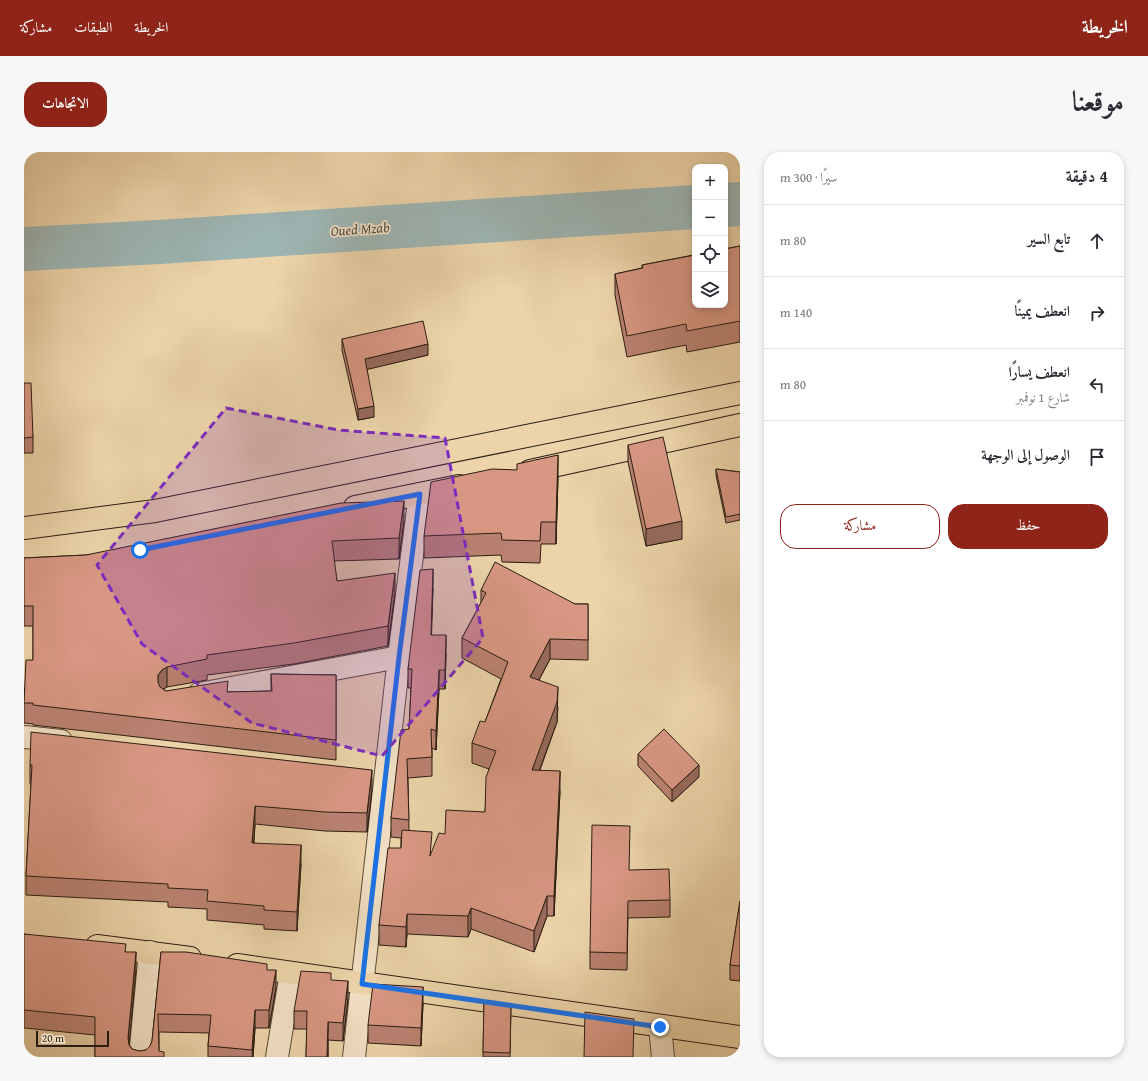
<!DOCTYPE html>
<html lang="ar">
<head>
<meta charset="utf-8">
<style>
  :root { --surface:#fff; --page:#f7f7f7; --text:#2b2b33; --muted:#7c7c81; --line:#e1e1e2; --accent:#8f2418 }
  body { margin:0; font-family:"Gentium Book Plus",Amiri,serif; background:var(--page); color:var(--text); direction:rtl }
  .controls { position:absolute; right:12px; top:12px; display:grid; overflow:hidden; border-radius:8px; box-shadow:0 2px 6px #0003 }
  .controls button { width:36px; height:36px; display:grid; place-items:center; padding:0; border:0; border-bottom:1px solid var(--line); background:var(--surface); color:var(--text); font:20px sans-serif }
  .scale { position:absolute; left:12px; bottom:10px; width:73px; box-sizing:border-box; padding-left:4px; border:2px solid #291d10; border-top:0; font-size:11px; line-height:14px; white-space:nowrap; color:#291d10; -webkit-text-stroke:3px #f3e2c7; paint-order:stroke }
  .stop { position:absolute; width:12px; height:12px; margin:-9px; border:3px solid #1a73e8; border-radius:50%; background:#fff }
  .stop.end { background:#1a73e8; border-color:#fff; box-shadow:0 1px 4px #0008 }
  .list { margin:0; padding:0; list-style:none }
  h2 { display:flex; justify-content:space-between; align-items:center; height:52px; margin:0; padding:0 16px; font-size:17px }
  h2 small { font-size:13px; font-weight:400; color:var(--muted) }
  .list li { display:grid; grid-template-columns:26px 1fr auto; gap:12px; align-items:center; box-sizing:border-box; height:72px; padding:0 16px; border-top:1px solid var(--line) }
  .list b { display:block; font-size:15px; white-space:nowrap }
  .list p { margin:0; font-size:13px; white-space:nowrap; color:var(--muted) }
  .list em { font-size:13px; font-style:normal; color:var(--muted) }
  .actions { display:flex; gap:8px; padding:12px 16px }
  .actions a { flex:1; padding:9px 0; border:1px solid var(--accent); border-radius:16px; text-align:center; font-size:14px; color:var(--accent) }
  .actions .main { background:var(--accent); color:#fff }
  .icon { flex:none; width:22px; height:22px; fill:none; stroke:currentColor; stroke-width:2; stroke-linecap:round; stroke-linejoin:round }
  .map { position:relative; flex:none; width:716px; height:905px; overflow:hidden; direction:ltr; border-radius:16px }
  header { display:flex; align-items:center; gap:24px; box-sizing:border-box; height:56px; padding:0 20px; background:var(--accent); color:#fff }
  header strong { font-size:19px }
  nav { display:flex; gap:22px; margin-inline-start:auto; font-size:14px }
  .intro { display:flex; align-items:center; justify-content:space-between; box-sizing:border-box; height:96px; padding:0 24px }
  h1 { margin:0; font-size:28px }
  .button { padding:10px 18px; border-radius:16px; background:var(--accent); color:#fff; font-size:14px; font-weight:700 }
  main { display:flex; gap:24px; padding:0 24px }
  aside { flex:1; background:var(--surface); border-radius:16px; box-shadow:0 2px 6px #0003 }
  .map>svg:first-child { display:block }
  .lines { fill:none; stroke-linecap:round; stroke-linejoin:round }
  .river { stroke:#9db5b3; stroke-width:44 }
  .minor-casing { stroke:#5a4a36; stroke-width:24 }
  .major-casing { stroke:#291d10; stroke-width:24 }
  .minor { stroke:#f3e2c7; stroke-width:22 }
  .major { stroke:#ecd3a9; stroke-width:22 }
  .wall { fill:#ba8271; stroke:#291d10 }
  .shaded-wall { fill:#976a5c; stroke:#291d10 }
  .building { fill:#d89783; stroke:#291d10 }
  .route { stroke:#1a73e8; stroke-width:5 }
  .marked { fill:#7b2cbf; fill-opacity:0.2; stroke:#7b2cbf; stroke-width:3; stroke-dasharray:8 5; stroke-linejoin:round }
  .labels { text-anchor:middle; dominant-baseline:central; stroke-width:3.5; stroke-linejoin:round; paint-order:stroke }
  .water-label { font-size:14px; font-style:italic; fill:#4c4b41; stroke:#f3e2c7 }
</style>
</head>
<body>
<header>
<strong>الخريطة</strong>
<nav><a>الخريطة</a><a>الطبقات</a><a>مشاركة</a></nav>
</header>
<div class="intro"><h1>موقعنا</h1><a class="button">الاتجاهات</a></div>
<main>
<aside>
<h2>4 دقيقة<small>سيرًا · 300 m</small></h2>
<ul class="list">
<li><svg class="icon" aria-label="ahead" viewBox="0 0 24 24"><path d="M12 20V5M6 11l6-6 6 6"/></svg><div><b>تابع السير</b></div><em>80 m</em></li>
<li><svg class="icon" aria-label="right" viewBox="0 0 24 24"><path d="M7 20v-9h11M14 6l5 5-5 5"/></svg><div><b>انعطف يمينًا</b></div><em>140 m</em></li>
<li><svg class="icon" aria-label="left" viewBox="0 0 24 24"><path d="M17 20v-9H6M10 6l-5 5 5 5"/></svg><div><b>انعطف يسارًا</b><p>شارع 1 نوفمبر</p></div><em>80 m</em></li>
<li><svg class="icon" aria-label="arrive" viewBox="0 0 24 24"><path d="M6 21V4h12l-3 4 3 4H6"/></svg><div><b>الوصول إلى الوجهة</b></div></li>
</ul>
<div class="actions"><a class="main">حفظ</a><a>مشاركة</a></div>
</aside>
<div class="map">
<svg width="716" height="905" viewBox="0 0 716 905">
  <rect width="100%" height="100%" fill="#ecd3a9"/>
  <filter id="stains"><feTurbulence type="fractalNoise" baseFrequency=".005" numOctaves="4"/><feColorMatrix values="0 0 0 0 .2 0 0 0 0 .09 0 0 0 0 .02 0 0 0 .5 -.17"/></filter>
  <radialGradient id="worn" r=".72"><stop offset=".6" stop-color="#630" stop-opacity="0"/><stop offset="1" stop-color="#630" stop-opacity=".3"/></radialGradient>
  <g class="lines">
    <g class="river">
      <path d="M 701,53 L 716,52"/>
      <path d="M 0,97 L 135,90 L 671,55"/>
    </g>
    <g class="minor-casing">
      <g id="minor">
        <path d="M 175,542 L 375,505"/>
        <path d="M 0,585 L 37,589"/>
        <path d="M 636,875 L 639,905"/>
        <path d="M 116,905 L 126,800"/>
        <path d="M 253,905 L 267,821"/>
        <path d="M 330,905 L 375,505 L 396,342"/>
      </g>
    </g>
    <g class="major-casing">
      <g id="major">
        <path d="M 506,319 L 716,273"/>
        <path d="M 331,355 L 435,334"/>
        <path d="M 0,376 L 131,359 L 716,241"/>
        <path d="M 73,794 L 166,806"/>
        <path d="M 213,813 L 716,885"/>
      </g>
    </g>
    <use href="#minor" class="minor"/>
    <use href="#major" class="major"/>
  </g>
  <g class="wall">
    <path d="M 716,94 L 716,190 L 663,200 L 662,193 L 603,205 L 591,143 L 591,122 L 618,116 L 618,113 Z"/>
    <path d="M 318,187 L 404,203 L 343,217 L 350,265 L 334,268 L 318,198 Z"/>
    <path d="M 0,231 L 9,285 L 9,301 L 0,301 Z"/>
    <path d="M 604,293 L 658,387 L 622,394 L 604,310 Z"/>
    <path d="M 692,317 L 716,320 L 716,368 L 702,371 L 692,323 Z"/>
    <path d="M 534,325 L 532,392 L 517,392 L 516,411 L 478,410 L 477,403 L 400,406 L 400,384 Z"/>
    <path d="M 380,369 L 375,407 L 310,409 L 313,429 L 371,441 L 364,494 L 270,512 L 183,523 L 183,528 L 143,535 L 139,537 L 142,539 L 204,540 L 247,539 L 247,522 L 312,523 L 312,608 L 9,573 L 9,572 L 0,571 L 0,539 L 9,508 L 9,474 L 0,474 L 0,406 L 62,403 Z"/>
    <path d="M 409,436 L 407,483 L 422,502 L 421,537 L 415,537 L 412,598 L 408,596 L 408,624 L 384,626 L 385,678 L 407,702 L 421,682 L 461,660 L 465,617 L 448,611 L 448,591 L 461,570 L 477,527 L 438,506 L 438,486 L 457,451 L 457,438 L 551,452 L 564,452 L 564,508 L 526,507 L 515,528 L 534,555 L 533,570 L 516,618 L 536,639 L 530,764 L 523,764 L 510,800 L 447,777 L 444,785 L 383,782 L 382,795 L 355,793 L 355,773 L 377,696 L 377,686 L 367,685 L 367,666 L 385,577 L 387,536 L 384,536 L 384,517 Z"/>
    <path d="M 614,602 L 675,625 L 648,650 L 614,614 Z"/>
    <path d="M 6,613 L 348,637 L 343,680 L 301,679 L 231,672 L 230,691 L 277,712 L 273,779 L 240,777 L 240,773 L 183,768 L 183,757 L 144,755 L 144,750 L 2,743 L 2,724 L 7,632 L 6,632 Z"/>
    <path d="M 605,718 L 646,748 L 646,765 L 604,766 L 603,818 L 566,817 L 566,800 Z"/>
    <path d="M 716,749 L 716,829 L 706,828 L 706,813 Z"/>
    <path d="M 0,782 L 102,800 L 112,818 L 105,892 L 108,897 L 115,899 L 122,898 L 126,894 L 128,889 L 137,800 L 243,818 L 252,836 L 245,876 L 231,876 L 229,905 L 184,905 L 184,894 L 185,881 L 135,880 L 135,899 L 71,905 L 71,883 L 0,876 Z"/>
    <path d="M 307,828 L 324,847 L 319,889 L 304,888 L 304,905 L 282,905 L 283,877 L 270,877 L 270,859 Z"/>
    <path d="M 460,849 L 487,853 L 486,905 L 459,905 Z"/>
    <path d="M 399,852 L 397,894 L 344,891 L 344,873 Z"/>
  </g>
  <g class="shaded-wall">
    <path d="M 404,192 L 404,203 L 341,218 L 341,207 Z"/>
    <path d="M 350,254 L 350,265 L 334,268 L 334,257 Z"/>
    <path d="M 534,303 L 534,325 L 532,392 L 532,370 Z"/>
    <path d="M 380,349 L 380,369 L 375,407 L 375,386 Z"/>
    <path d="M 658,369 L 658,387 L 622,394 L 622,377 Z"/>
    <path d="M 409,417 L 409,436 L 407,502 L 407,483 Z"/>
    <path d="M 371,421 L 371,441 L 364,494 L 364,474 Z"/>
    <path d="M 422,483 L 422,502 L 421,537 L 421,518 Z"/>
    <path d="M 526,487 L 526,507 L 506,545 L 506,525 Z"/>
    <path d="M 143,515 L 143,535 L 138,538 L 134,550 L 134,523 L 138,518 Z"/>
    <path d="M 415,518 L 415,537 L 412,598 L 412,579 Z"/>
    <path d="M 534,535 L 533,570 L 508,638 L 508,618 Z"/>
    <path d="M 675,613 L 675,625 L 648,650 L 648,638 Z"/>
    <path d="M 348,618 L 348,637 L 343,680 L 343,661 Z"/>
    <path d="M 536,619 L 536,639 L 530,764 L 530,744 Z"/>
    <path d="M 231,654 L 231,672 L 228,709 L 228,691 Z"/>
    <path d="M 277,693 L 277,712 L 273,779 L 273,760 Z"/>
    <path d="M 523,744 L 523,764 L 510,800 L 510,779 Z"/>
    <path d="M 447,756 L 447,777 L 444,785 L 444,764 Z"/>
    <path d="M 383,762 L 383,782 L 382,795 L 382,775 Z"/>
    <path d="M 112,800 L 112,818 L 104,904 L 104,886 Z"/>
    <path d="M 252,818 L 252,836 L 245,876 L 245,858 Z"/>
    <path d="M 324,829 L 324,847 L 319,889 L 319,871 Z"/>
    <path d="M 399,835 L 399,852 L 397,894 L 397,876 Z"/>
    <path d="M 231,858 L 231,876 L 229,905 L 228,905 Z"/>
    <path d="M 304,870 L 304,905 L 303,905 Z"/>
  </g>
  <g class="building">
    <path d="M 716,94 L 716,169 L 663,179 L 662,172 L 603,184 L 591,122 L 619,116 L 618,113 L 671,103 L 671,153 L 701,153 L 701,97 Z"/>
    <path d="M 399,169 L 404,192 L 341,207 L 350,254 L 334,257 L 318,187 Z"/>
    <path d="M 0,231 L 7,231 L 9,285 L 0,286 Z"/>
    <path d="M 639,285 L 658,369 L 622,377 L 604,293 Z"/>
    <path d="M 534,303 L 532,370 L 517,370 L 516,389 L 478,388 L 477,381 L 400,384 L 407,330 L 468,317 L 493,318 L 493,312 Z"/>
    <path d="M 692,317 L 716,320 L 716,362 L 702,365 Z"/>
    <path d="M 380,349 L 375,386 L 308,389 L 313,429 L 371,421 L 364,474 L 270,491 L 183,503 L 183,507 L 143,515 L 138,518 L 134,523 L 134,530 L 136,535 L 142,539 L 204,529 L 203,540 L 248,539 L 247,522 L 312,523 L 312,588 L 9,553 L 9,551 L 0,551 L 2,508 L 9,508 L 9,454 L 0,454 L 0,406 L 62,403 L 317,351 Z"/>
    <path d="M 471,410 L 551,452 L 564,452 L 564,488 L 526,487 L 506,525 L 534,535 L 533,550 L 508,618 L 536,619 L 530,744 L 523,744 L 510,779 L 447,756 L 444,764 L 383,762 L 382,775 L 355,773 L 364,696 L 377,696 L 378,678 L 408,680 L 406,704 L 415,681 L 421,682 L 422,658 L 461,660 L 462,625 L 472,599 L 448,591 L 456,569 L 461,570 L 484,510 L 438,486 L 462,441 L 457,438 Z"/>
    <path d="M 409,417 L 407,483 L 422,483 L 421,518 L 415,518 L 412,579 L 407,577 L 408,605 L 383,607 L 385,668 L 367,666 L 377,578 L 385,577 L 388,517 L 384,517 L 396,418 Z"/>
    <path d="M 640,577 L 675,613 L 648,638 L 614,602 Z"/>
    <path d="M 7,580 L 348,618 L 343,661 L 301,660 L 231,654 L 228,691 L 277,693 L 273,760 L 240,758 L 240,754 L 183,749 L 184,738 L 144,736 L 144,732 L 2,724 L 8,613 L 6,613 Z"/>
    <path d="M 568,673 L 606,674 L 605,718 L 645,717 L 646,748 L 604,749 L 603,801 L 566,800 Z"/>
    <path d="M 716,749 L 716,814 L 706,813 Z"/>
    <path d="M 0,782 L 102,792 L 101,800 L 112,800 L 104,886 L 105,893 L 108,897 L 115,899 L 122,898 L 126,894 L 128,889 L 137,800 L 162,800 L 243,812 L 243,818 L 252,818 L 245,858 L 231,858 L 228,898 L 184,894 L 187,863 L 134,862 L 135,899 L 140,900 L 140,905 L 71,905 L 71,865 L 0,858 Z"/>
    <path d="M 277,819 L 307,821 L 307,828 L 324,829 L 319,871 L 304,870 L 303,905 L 282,905 L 283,859 L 270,859 Z"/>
    <path d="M 349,832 L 399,835 L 397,876 L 344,873 Z"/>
    <path d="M 460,849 L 487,853 L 486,901 L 459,900 Z"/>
    <path d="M 561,860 L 610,867 L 609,905 L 560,905 Z"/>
  </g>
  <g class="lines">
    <path class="route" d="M 116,398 L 396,342 L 375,505 L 338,832 L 636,875"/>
  </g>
  <path class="marked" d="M 202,256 L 314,278 L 421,286 L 459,486 L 358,604 L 228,571 L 118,492 L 73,413 Z"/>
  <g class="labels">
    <g class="water-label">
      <text transform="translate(336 77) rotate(-4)">Oued Mzab</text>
    </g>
  </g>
  <rect width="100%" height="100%" filter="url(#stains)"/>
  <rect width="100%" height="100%" fill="url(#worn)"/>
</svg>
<div class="controls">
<button>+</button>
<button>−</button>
<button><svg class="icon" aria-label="locate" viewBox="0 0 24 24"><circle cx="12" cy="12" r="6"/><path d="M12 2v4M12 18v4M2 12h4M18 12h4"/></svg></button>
<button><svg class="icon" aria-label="layers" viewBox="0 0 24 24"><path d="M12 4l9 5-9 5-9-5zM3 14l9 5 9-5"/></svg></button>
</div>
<div class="scale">20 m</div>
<div class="stop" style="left:116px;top:398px"></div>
<div class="stop end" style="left:636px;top:875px"></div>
</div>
</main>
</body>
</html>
